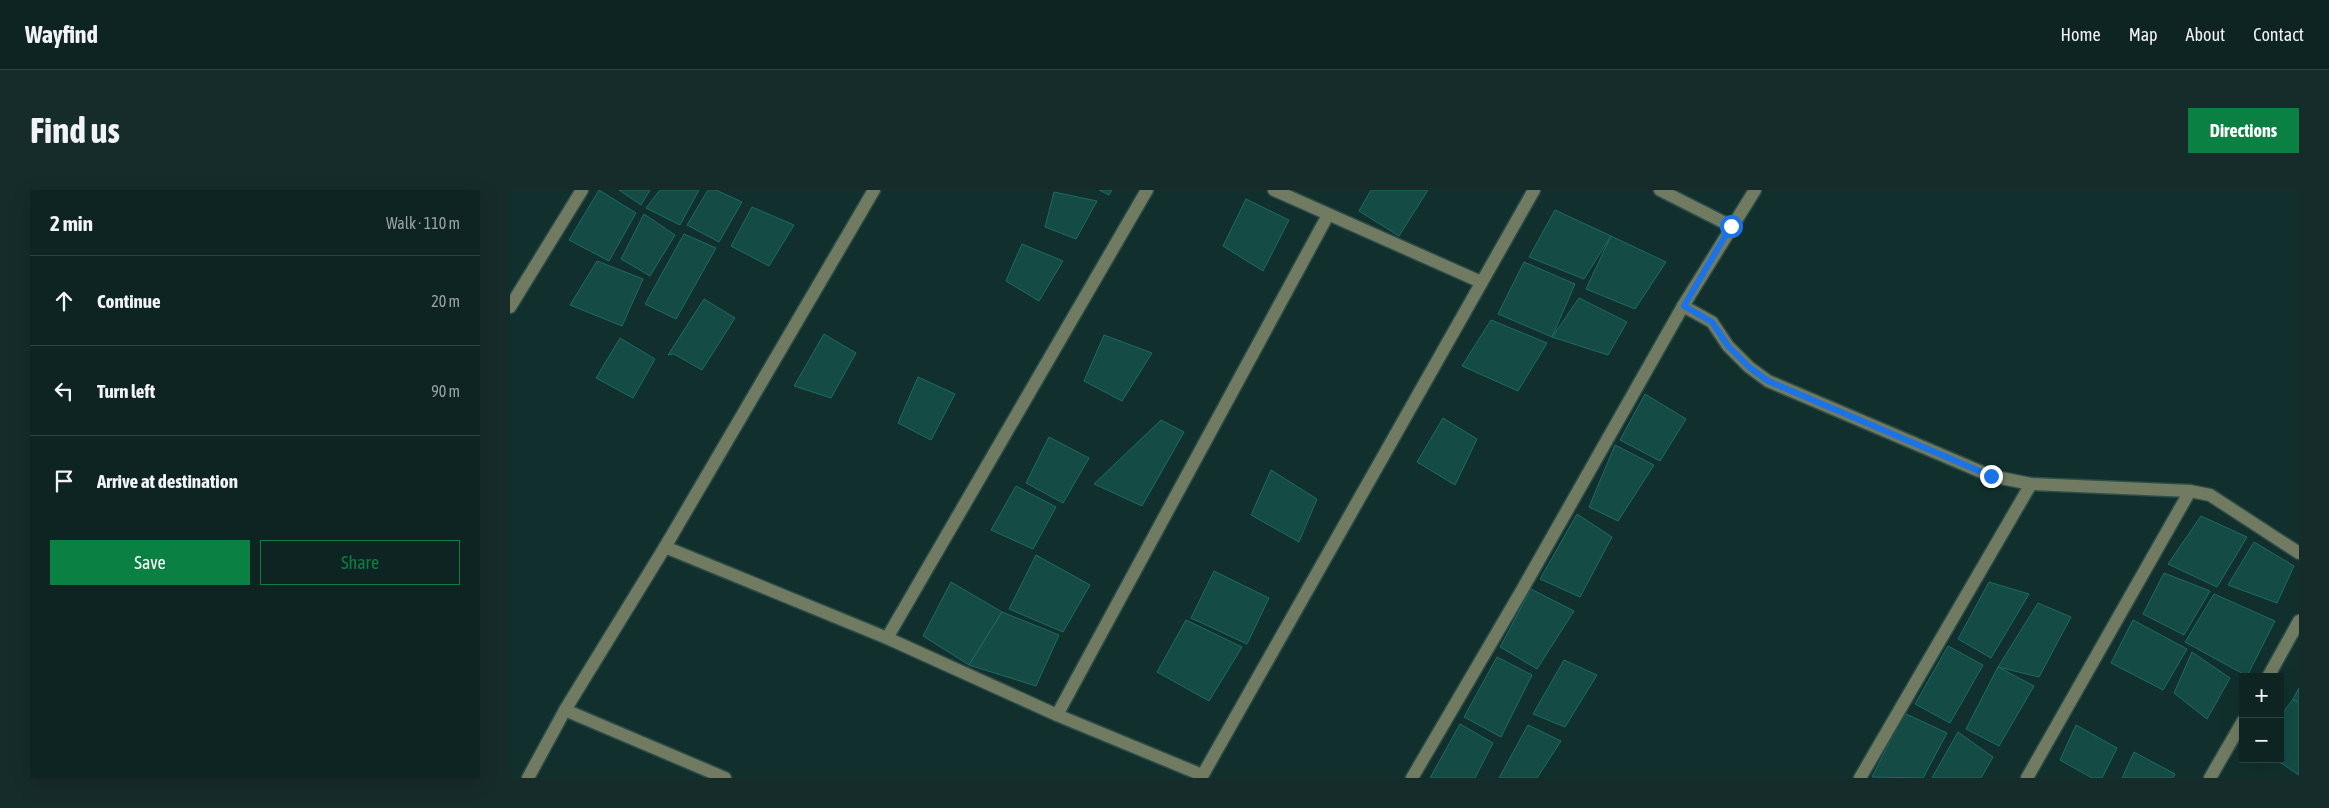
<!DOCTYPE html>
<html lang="en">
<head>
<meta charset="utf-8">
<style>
  :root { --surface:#0d2422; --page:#162c2a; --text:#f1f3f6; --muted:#9aa4a5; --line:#2d4140; --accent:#0b8043 }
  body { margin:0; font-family:"Asap Condensed",sans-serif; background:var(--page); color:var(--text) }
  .controls { position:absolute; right:15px; bottom:15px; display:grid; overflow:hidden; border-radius:0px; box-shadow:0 5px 20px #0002 }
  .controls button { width:45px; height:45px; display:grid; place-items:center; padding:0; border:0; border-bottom:1px solid var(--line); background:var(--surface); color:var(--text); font:25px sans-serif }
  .stop { position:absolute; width:15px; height:15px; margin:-11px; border:4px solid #1a73e8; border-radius:50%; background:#fff }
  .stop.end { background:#1a73e8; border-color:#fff; box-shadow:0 1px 5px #0008 }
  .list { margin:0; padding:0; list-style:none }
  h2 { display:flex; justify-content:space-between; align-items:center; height:65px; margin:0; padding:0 20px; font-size:21px }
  h2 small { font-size:16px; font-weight:400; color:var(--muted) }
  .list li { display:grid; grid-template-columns:32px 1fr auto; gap:15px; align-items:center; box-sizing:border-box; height:90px; padding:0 20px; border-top:1px solid var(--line) }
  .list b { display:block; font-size:19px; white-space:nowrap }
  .list em { font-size:16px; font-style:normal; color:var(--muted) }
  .actions { display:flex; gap:10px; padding:15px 20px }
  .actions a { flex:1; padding:11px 0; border:1px solid var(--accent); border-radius:0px; text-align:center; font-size:18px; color:var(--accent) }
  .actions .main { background:var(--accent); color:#fff }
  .icon { flex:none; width:28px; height:28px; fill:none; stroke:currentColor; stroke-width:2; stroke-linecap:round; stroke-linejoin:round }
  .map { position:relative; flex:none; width:1789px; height:588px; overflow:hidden; border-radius:0px }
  header { display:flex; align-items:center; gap:30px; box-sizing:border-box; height:70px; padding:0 25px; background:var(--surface); border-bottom:1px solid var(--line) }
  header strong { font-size:24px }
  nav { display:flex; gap:28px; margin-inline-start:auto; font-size:18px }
  .intro { display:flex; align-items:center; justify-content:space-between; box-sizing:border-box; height:120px; padding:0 30px }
  h1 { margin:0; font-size:35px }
  .button { padding:12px 22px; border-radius:0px; background:var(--accent); color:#fff; font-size:18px; font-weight:700 }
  main { display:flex; gap:30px; padding:0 30px }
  aside { flex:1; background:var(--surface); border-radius:0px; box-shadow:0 5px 20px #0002 }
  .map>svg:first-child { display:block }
  .building { fill:#144b45; stroke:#1c6c65 }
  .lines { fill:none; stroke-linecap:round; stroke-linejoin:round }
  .minor-casing { stroke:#2d4d49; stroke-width:15 }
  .minor { stroke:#717b61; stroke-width:12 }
  .route { stroke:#1a73e8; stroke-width:6 }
</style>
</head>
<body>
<header>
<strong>Wayfind</strong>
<nav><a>Home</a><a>Map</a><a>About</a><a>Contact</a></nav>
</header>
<div class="intro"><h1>Find us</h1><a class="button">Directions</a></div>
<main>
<aside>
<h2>2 min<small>Walk · 110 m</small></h2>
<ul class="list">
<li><svg class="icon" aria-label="ahead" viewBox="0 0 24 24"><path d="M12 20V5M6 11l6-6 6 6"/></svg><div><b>Continue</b></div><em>20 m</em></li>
<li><svg class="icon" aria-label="left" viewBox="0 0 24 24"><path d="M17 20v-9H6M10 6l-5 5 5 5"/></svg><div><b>Turn left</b></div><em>90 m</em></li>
<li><svg class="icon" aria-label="arrive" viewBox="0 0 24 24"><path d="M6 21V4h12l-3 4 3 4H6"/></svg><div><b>Arrive at destination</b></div></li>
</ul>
<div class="actions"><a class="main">Save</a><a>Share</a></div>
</aside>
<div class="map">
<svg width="1789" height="588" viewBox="0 0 1789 588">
  <rect width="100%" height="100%" fill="#11302d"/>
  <g class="building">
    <path d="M 89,0 L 126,23 L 99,71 L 59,50 Z"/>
    <path d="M 109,0 L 140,0 L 131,15 Z"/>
    <path d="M 150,0 L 189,0 L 170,35 L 136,18 Z"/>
    <path d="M 198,0 L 206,0 L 232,12 L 209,52 L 177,35 Z"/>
    <path d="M 589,0 L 602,0 L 599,5 Z"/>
    <path d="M 861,0 L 918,0 L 889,46 L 849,21 Z"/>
    <path d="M 544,2 L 587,11 L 566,49 L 535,37 Z"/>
    <path d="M 736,9 L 779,30 L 753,81 L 713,56 Z"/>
    <path d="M 242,17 L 284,35 L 259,76 L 221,56 Z"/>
    <path d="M 1045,20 L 1101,46 L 1074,89 L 1019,67 Z"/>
    <path d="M 134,24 L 165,45 L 140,86 L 111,69 Z"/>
    <path d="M 174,44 L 206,58 L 166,129 L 135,114 Z"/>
    <path d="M 1101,46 L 1156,72 L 1125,119 L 1076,99 Z"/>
    <path d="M 512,54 L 553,71 L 529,111 L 496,91 Z"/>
    <path d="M 87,71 L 133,89 L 112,136 L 60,115 Z"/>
    <path d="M 1014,72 L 1065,94 L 1042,147 L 988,124 Z"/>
    <path d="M 1069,108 L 1117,132 L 1098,165 L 1042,147 Z"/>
    <path d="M 194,109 L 225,128 L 192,180 L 164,164 L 158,165 Z"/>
    <path d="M 981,130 L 1037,153 L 1008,201 L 952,176 Z"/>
    <path d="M 314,144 L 346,163 L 321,208 L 284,196 Z"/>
    <path d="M 594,145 L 642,163 L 612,211 L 574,191 Z"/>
    <path d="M 110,148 L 145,169 L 123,208 L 86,188 Z"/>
    <path d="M 408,187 L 445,204 L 421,250 L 388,233 Z"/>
    <path d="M 1135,204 L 1176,229 L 1150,271 L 1110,250 Z"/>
    <path d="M 933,228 L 967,249 L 945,295 L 907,272 Z"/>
    <path d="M 651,230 L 674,242 L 632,316 L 584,294 Z"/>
    <path d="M 539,247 L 579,268 L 553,313 L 516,293 Z"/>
    <path d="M 1105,255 L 1144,275 L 1108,331 L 1079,317 Z"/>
    <path d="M 761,280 L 807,309 L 789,352 L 741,325 Z"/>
    <path d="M 506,296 L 546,317 L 523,359 L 481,340 Z"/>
    <path d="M 1067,324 L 1102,347 L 1070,407 L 1030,389 Z"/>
    <path d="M 1691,326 L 1737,347 L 1707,397 L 1658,374 Z"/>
    <path d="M 1744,352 L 1784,376 L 1767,413 L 1718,395 Z"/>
    <path d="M 526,365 L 580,395 L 553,442 L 499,419 Z"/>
    <path d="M 704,381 L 759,408 L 737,454 L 681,428 Z"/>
    <path d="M 1654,383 L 1700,401 L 1674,445 L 1633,424 Z"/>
    <path d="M 441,392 L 492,422 L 459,475 L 413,446 Z"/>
    <path d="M 1479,392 L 1519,404 L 1481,468 L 1448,449 Z"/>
    <path d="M 1021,399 L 1064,421 L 1027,479 L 990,457 Z"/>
    <path d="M 1704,404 L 1765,431 L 1737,486 L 1675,452 Z"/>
    <path d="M 1528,413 L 1561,427 L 1529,487 L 1488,477 Z"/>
    <path d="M 492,422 L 549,445 L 526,496 L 459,475 Z"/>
    <path d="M 676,430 L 732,457 L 699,511 L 647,482 Z"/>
    <path d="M 1623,430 L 1677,459 L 1653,500 L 1601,473 Z"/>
    <path d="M 1438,456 L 1473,475 L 1440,533 L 1405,514 Z"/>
    <path d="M 1682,462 L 1720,488 L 1697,529 L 1664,503 Z"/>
    <path d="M 987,467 L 1022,485 L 991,547 L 954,527 Z"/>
    <path d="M 1054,470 L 1087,485 L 1055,537 L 1023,524 Z"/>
    <path d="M 1488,477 L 1524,496 L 1489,556 L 1456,539 Z"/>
    <path d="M 1789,498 L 1789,512 L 1783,509 Z"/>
    <path d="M 1783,509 L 1789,514 L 1789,585 L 1765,569 L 1770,569 L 1770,527 Z"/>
    <path d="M 1394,523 L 1437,543 L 1413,588 L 1362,587 Z"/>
    <path d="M 950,534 L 983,553 L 965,588 L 920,588 Z"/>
    <path d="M 1018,535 L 1051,551 L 1027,588 L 989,588 Z"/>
    <path d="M 1566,535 L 1607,558 L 1592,588 L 1582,588 L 1550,570 Z"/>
    <path d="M 1448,542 L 1483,567 L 1471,588 L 1422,588 Z"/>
    <path d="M 1624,562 L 1665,584 L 1663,588 L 1612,588 Z"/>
  </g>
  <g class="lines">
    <g class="minor-casing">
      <g id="minor">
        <path d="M 764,0 L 971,92"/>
        <path d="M 1150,0 L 1221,36"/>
        <path d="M 1173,116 L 1202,132 L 1218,156 L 1239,177 L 1258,191 L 1481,286 L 1521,294 L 1680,301 L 1700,305 L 1789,363"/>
        <path d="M 0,117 L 72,0"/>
        <path d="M 155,357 L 377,448 L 547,525 L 692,585"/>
        <path d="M 377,448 L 637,0"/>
        <path d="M 1758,487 L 1789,431"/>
        <path d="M 55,520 L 215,588"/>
        <path d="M 547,525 L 818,25"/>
        <path d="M 18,588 L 55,520 L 155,357 L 364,0"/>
        <path d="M 691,588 L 1024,0"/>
        <path d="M 902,588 L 1012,400 L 1173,116 L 1245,0"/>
        <path d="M 1350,588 L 1521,294"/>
        <path d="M 1517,588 L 1680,301"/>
        <path d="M 1700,588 L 1733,531"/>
      </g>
    </g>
    <use href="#minor" class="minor"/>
  </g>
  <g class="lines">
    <path class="route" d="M 1221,36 L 1174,116 L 1202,132 L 1218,156 L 1239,177 L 1258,191 L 1481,286"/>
  </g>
</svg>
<div class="controls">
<button>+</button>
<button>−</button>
</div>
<div class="stop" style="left:1221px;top:36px"></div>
<div class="stop end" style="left:1481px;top:286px"></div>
</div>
</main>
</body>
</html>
